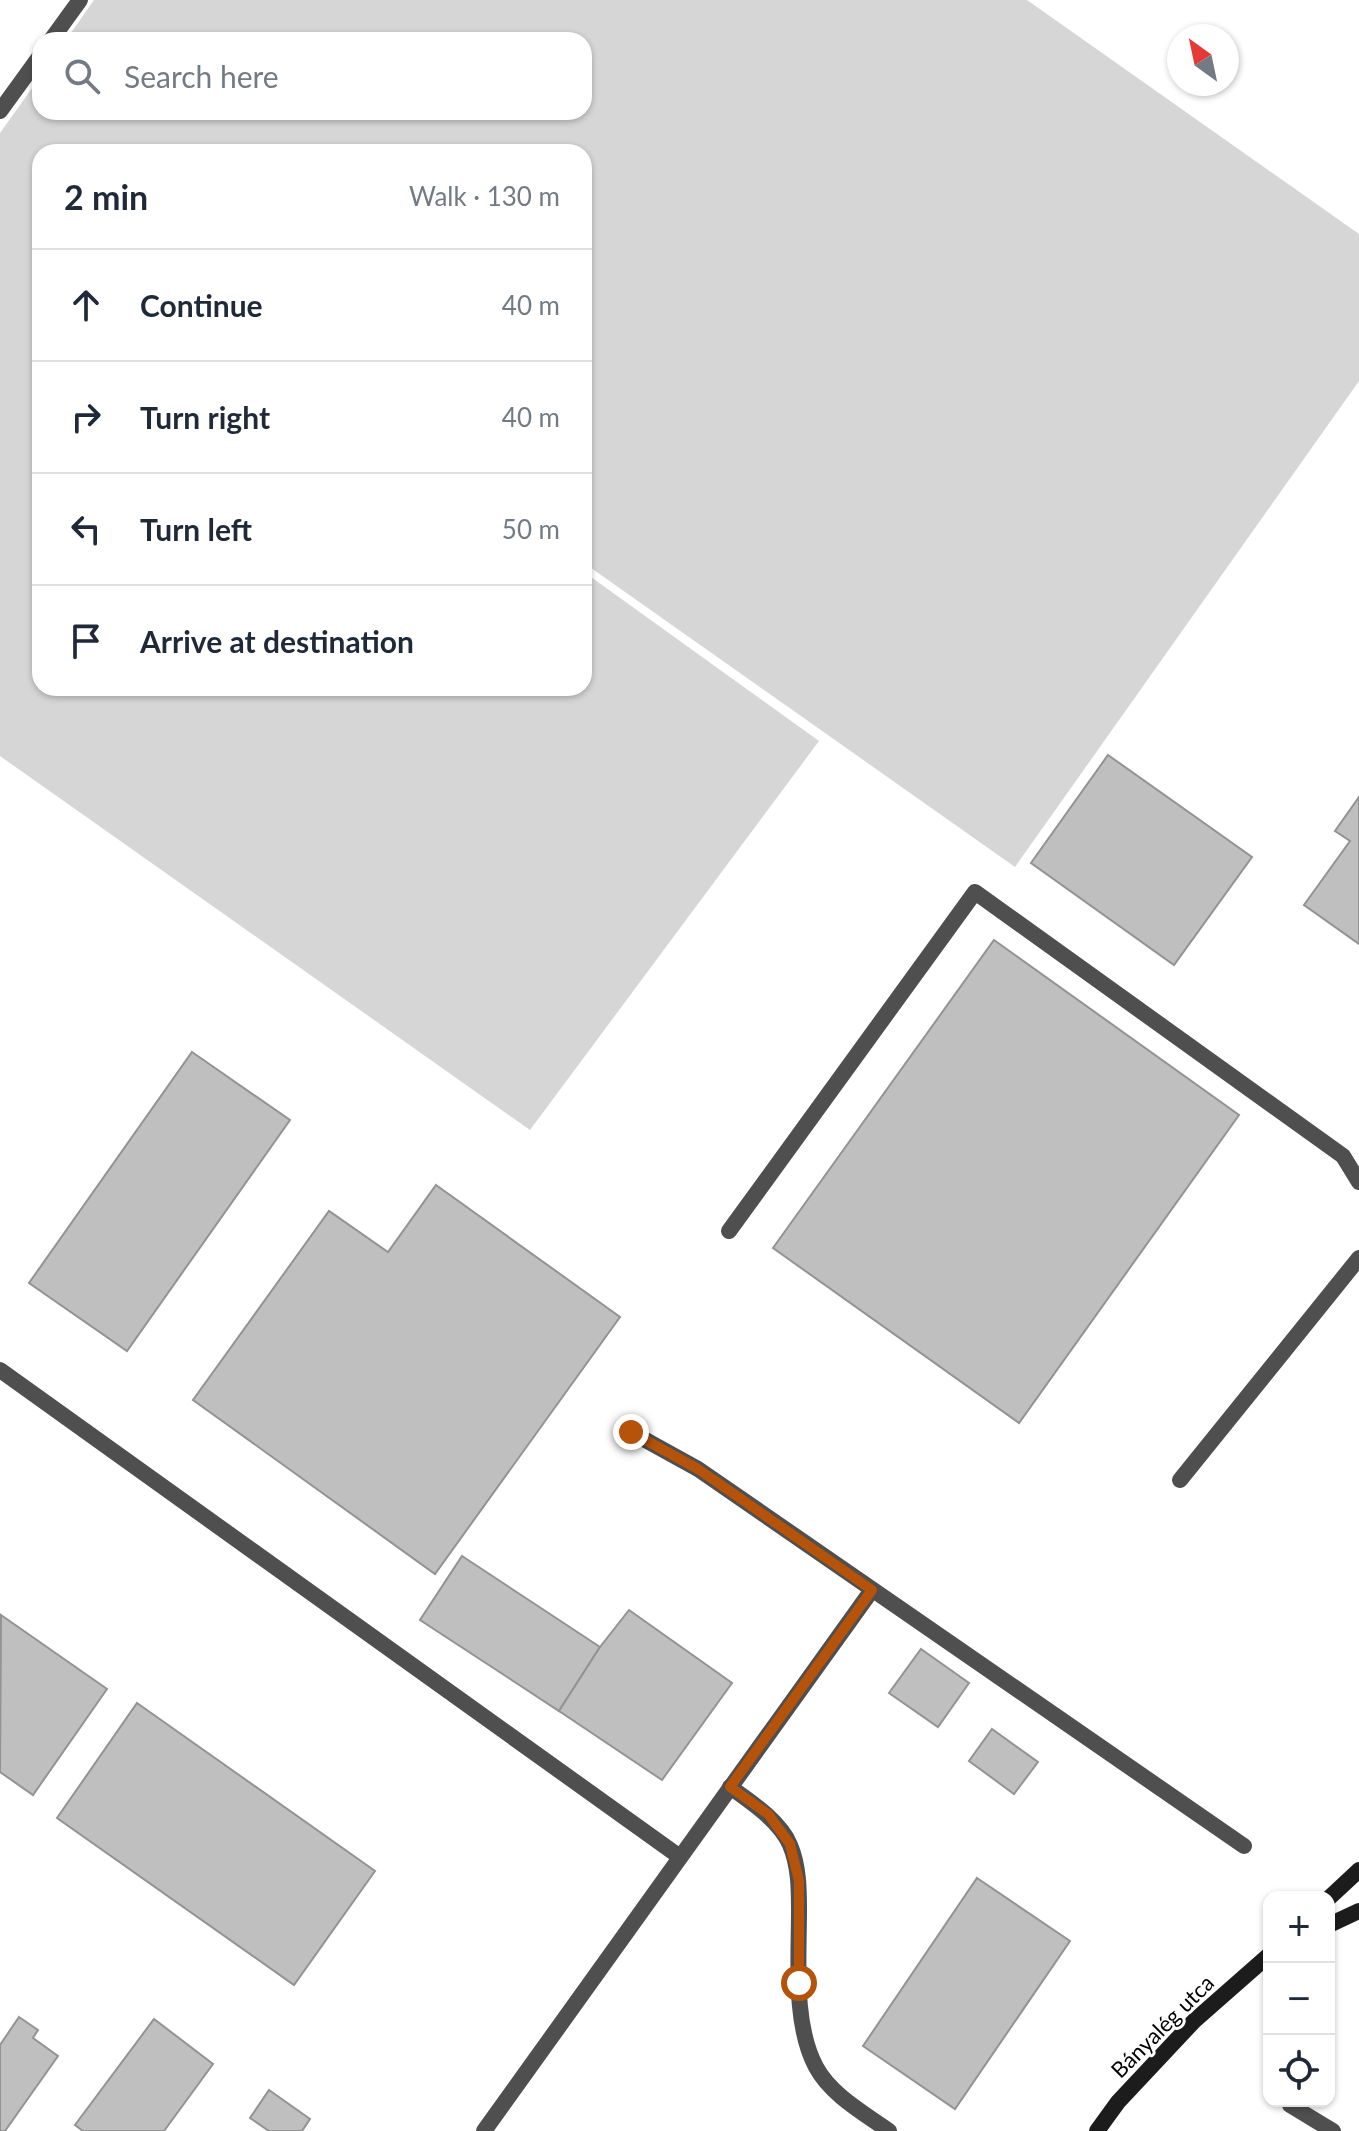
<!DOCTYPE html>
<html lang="en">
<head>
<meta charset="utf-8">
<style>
  :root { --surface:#fff; --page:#f2f2f3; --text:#1f2937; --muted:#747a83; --line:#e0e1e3 }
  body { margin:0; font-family:Lato,sans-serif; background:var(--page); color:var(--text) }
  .controls { position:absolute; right:24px; bottom:24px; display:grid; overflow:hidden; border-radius:16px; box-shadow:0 2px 6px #0004 }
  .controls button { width:72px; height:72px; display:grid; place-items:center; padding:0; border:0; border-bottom:2px solid var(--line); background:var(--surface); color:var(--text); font:40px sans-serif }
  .compass { position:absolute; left:1167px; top:24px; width:72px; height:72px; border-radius:50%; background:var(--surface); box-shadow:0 2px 6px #0004; rotate:327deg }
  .stop { position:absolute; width:24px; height:24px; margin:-18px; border:6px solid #b45309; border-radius:50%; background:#fff }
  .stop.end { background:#b45309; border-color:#fff; box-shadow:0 2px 8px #0008 }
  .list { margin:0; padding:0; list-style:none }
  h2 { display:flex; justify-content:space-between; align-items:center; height:104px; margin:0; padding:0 32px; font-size:34px }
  h2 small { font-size:26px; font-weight:400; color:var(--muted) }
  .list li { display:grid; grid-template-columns:52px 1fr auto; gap:24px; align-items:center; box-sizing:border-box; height:112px; padding:0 32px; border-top:2px solid var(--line) }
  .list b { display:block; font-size:30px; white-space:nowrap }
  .list em { font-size:26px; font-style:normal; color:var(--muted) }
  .icon { flex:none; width:44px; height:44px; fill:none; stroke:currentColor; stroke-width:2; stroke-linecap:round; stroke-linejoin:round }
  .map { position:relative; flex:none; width:1359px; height:2131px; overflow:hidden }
  .search { position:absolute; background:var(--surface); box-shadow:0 2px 6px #0004; left:32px; top:32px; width:560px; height:88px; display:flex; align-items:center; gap:20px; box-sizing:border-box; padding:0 28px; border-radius:24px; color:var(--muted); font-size:30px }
  .panel { position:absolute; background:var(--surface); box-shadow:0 2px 6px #0004; left:32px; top:144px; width:560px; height:552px; border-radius:24px }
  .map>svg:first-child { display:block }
  .green { fill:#d6d6d6 }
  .building { fill:#bfbfbf; stroke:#939393; stroke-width:2 }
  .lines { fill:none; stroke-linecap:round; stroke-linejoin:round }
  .lane { stroke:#4f4f4f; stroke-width:16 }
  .secondary { stroke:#1c1c1c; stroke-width:16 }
  .route { stroke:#b45309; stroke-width:10 }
  .labels { text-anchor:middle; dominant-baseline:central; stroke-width:6; stroke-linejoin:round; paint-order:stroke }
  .street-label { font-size:22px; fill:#000; stroke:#fff }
</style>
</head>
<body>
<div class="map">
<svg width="1359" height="2131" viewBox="0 0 1359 2131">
  <rect width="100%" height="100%" fill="#fff"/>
  <path class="green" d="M 94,0 L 1027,0 L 1359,234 L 1359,381 L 1015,867 L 584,563 L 584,152 L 40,152 L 40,688 L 584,688 L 584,572 L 819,741 L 530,1130 L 0,756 L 0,133 L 40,77 L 40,112 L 584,112 L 584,40 L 66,40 Z"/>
  <g class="building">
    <path d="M 1108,755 L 1252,857 L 1174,965 L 1031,863 Z"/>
    <path d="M 1359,797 L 1359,944 L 1304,905 L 1350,841 L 1335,831 Z"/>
    <path d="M 994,940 L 1239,1115 L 1019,1423 L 773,1248 Z"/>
    <path d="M 192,1052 L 290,1120 L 127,1351 L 29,1283 Z"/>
    <path d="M 436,1185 L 620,1317 L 435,1574 L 193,1400 L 329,1211 L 388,1252 Z"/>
    <path d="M 462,1556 L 600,1647 L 559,1711 L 420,1620 Z"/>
    <path d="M 629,1610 L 732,1683 L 662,1780 L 559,1711 L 600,1647 Z"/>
    <path d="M 1,1615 L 107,1689 L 33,1795 L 0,1772 Z"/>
    <path d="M 921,1649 L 969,1683 L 938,1727 L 889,1693 Z"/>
    <path d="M 137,1703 L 375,1871 L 294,1985 L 57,1818 Z"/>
    <path d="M 992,1729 L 1038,1762 L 1014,1794 L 969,1761 Z"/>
    <path d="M 977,1878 L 1070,1941 L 955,2109 L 863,2046 Z"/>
    <path d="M 19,2017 L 38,2030 L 33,2038 L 58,2056 L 5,2131 L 0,2131 L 0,2045 Z"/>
    <path d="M 154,2019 L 213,2064 L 164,2131 L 83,2131 L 75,2125 Z"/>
    <path d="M 269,2090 L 310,2119 L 302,2131 L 269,2131 L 250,2118 Z"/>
  </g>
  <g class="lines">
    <g class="lane">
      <path d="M 51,40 L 80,0"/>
      <path d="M 0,111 L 40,56"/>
      <path d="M 729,1231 L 975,892 L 1343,1156 L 1359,1182"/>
      <path d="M 0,1370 L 680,1857"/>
      <path d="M 631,1432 L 698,1469 L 1244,1846"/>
      <path d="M 1180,1480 L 1359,1258"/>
      <path d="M 730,1787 C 751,1802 780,1821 790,1845 C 799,1866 799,1890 799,1911 C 799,1960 793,2024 816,2067 C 831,2095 864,2113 889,2131"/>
      <path d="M 1290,2105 L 1333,2131"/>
      <path d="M 484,2131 L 872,1590"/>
    </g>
    <g class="secondary">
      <path d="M 1329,1898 L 1359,1870"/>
      <path d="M 1329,1925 L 1359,1911"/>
      <path d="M 1097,2131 L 1118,2102 L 1194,2021 L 1269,1955"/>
    </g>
  </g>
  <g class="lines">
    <path class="route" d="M 631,1432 L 698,1469 L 872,1590 L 730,1787 L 768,1814 L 790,1844 L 799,1881 L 799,1983"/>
  </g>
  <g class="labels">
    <g class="street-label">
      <text transform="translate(1162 2026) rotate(-45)">Bányalég utca</text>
    </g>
  </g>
</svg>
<div class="controls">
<button>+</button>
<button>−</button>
<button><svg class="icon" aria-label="locate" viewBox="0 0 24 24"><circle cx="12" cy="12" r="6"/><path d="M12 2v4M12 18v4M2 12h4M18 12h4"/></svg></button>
</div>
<svg class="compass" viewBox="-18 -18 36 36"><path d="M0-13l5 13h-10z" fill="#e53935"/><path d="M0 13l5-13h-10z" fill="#747a83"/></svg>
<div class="stop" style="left:799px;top:1983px"></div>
<div class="stop end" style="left:631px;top:1432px"></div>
<div class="search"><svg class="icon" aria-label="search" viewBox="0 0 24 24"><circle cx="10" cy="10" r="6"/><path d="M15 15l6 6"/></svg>Search here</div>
<section class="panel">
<h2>2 min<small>Walk · 130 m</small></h2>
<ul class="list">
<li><svg class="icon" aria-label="ahead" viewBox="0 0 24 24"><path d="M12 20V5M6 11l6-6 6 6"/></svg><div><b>Continue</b></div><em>40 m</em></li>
<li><svg class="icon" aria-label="right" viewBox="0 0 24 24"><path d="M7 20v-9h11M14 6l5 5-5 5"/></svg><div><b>Turn right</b></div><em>40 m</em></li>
<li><svg class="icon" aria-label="left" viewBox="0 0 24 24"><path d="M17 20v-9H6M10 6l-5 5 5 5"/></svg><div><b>Turn left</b></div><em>50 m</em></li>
<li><svg class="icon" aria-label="arrive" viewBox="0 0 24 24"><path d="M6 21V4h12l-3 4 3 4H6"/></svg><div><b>Arrive at destination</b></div></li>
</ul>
</section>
</div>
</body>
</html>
